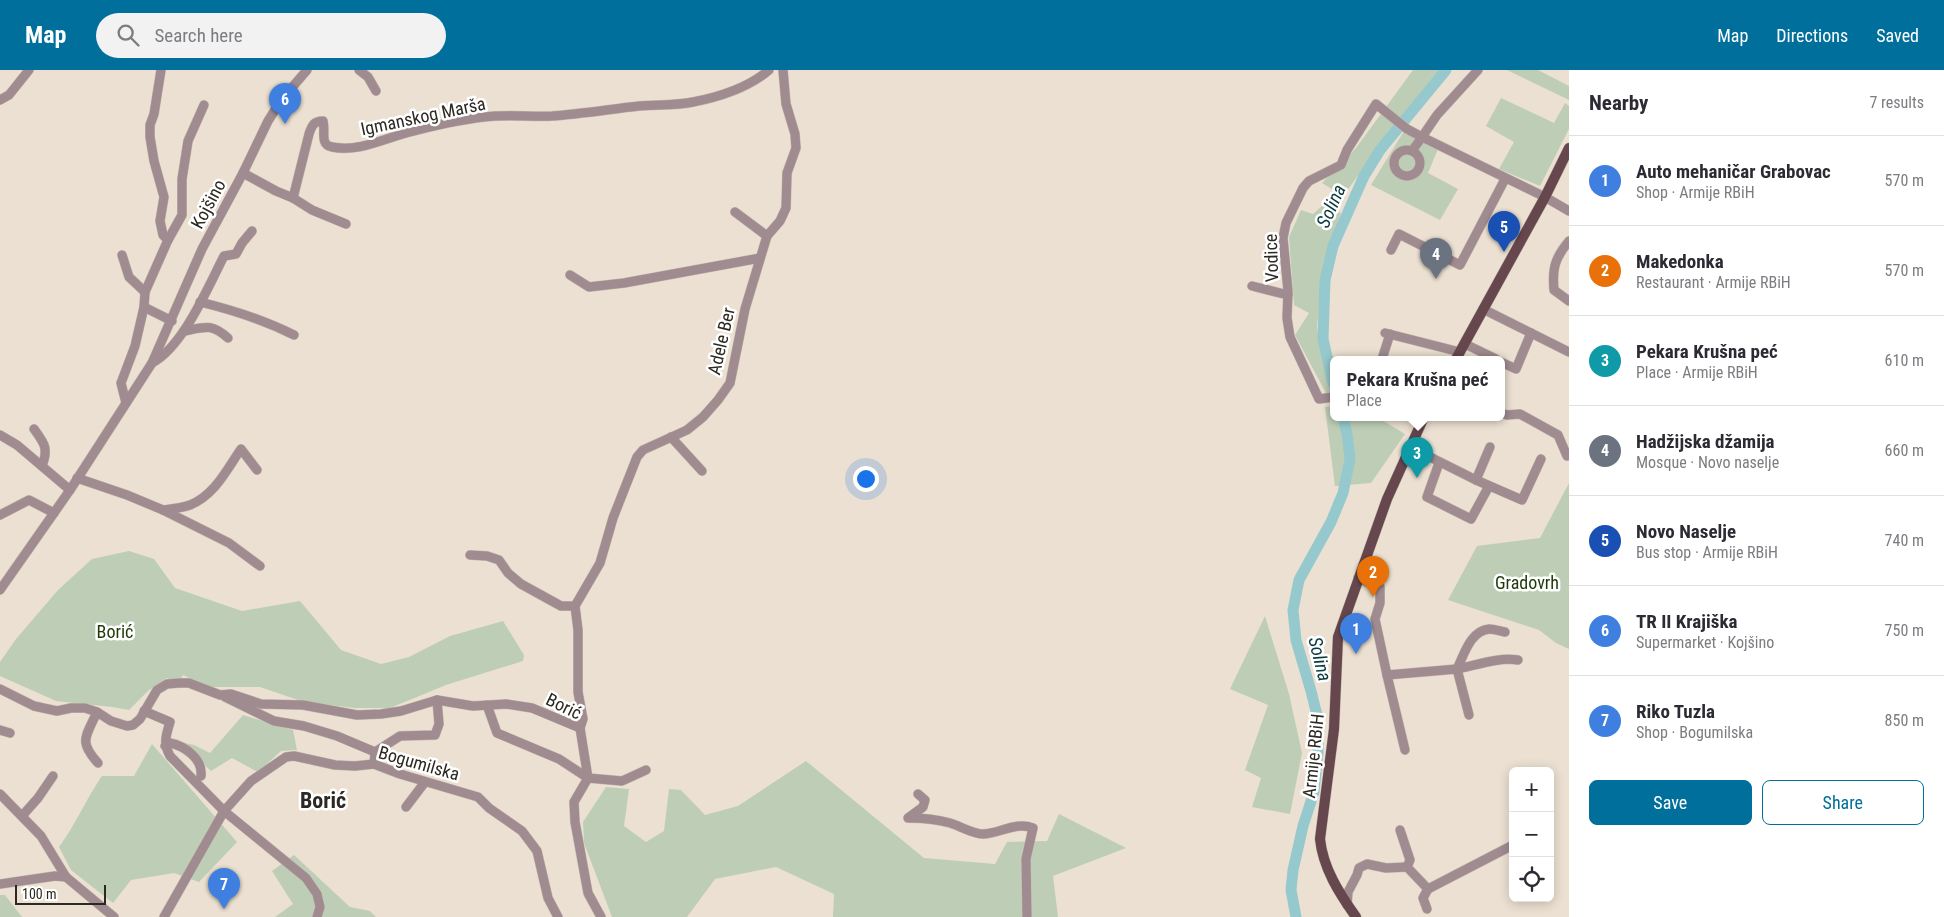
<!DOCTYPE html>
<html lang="en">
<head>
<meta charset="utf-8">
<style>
  :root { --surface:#fff; --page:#f2f2f3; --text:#2b2b33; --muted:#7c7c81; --line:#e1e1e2; --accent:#006f9b }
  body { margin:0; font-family:"Roboto Condensed",sans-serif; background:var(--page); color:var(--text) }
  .controls { position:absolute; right:15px; bottom:15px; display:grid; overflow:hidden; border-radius:8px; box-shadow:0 2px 12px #0003 }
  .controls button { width:45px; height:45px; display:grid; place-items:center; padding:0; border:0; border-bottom:1px solid var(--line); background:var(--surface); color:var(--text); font:25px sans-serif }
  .scale { position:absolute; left:15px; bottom:12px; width:91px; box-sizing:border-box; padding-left:5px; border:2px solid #2c2822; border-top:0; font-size:14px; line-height:18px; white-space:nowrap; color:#2c2822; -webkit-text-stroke:4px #fff; paint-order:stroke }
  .you { position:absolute; left:865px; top:408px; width:18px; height:18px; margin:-12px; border:4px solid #fff; border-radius:50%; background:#1a73e8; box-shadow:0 0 0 8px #1a73e833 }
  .badge { display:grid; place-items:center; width:32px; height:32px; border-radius:50%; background:var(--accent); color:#fff; font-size:16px; font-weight:700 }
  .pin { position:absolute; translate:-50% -41px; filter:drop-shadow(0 1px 2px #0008) }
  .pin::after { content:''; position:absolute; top:26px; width:18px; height:15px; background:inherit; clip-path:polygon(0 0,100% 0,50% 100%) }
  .popup { position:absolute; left:1330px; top:286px; width:175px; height:65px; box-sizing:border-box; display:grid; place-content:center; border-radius:8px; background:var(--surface); filter:drop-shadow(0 1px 4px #0005); font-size:16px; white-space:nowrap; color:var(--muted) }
  .popup b { font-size:19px; color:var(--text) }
  .popup::after { content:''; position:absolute; left:50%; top:100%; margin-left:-10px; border:10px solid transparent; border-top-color:var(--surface) }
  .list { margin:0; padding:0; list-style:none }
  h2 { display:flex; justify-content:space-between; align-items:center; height:65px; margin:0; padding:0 20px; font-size:21px }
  h2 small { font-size:16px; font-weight:400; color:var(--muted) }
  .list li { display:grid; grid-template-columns:32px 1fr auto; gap:15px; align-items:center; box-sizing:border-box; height:90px; padding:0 20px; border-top:1px solid var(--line) }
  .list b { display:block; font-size:19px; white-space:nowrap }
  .list p { margin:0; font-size:16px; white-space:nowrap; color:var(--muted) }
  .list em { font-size:16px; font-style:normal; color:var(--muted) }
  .actions { display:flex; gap:10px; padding:15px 20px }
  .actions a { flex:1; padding:11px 0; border:1px solid var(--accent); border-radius:8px; text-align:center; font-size:18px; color:var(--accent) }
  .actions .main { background:var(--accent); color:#fff }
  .icon { flex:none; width:28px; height:28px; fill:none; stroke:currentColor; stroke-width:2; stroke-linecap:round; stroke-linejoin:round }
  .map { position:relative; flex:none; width:1569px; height:847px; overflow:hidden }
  header { display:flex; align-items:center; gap:30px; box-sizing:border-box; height:70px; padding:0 25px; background:var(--accent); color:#fff }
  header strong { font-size:24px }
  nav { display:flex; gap:28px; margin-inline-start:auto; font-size:18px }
  .search { width:350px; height:45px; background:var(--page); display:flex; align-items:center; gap:12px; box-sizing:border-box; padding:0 18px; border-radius:28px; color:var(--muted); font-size:19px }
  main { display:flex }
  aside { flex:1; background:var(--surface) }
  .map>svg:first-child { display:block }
  .green { fill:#beceb6 }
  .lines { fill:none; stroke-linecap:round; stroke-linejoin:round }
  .river { stroke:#96c9cd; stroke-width:11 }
  .minor-casing { stroke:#c5bbae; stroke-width:10 }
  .major-casing { stroke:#c5bbae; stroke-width:11 }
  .minor { stroke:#a08c90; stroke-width:9 }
  .major { stroke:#67474e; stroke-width:10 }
  .labels { text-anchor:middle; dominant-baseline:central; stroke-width:5; stroke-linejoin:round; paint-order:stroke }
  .street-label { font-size:18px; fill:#2c2822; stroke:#fff }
  .park-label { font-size:18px; fill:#1c3906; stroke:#fff }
  .water-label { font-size:19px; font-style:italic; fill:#083a3e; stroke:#fff }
  .district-label { font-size:22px; font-weight:bold; fill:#2c2822; stroke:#fff }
</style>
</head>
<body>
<header>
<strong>Map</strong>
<div class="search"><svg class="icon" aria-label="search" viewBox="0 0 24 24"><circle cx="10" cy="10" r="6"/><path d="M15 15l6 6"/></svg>Search here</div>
<nav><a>Map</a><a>Directions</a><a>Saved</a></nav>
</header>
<main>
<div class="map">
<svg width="1569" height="847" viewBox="0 0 1569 847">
  <rect width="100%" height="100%" fill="#ebe0d1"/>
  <g class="green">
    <path d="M 1413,0 L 1443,0 L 1405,42 L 1343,126 L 1322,113 L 1356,78 Z"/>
    <path d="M 1507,0 L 1538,0 L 1569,16 L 1569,30 Z"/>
    <path d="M 1501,28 L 1554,53 L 1565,33 L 1569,36 L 1569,59 L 1540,116 L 1499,99 L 1514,72 L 1486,56 Z"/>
    <path d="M 1404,61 L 1438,79 L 1428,103 L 1458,119 L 1440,150 L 1371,115 Z"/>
    <path d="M 1322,136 L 1341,143 L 1323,194 L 1317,257 L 1331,323 L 1327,325 L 1295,265 L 1309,243 L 1294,235 L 1289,167 L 1301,140 L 1313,144 Z"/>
    <path d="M 1333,336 L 1333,347 L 1377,347 L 1405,364 L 1371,413 L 1335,416 L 1325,337 Z"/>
    <path d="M 1569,413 L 1569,579 L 1556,573 L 1539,560 L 1448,530 L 1477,476 L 1540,468 Z"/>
    <path d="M 129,481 L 154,489 L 175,518 L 242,541 L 300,531 L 341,580 L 381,594 L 409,587 L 450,566 L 503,551 L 524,585 L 523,591 L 446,615 L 390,638 L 355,638 L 304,632 L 260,617 L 208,617 L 183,605 L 179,613 L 167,608 L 148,621 L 129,640 L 112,637 L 56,631 L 0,606 L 0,592 L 16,569 L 58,520 L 92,489 Z"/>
    <path d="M 1265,546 L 1289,624 L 1302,683 L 1290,744 L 1252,737 L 1261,708 L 1245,700 L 1268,635 L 1230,619 Z"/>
    <path d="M 243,645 L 293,660 L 297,680 L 281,681 L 258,702 L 232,688 L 211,701 L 180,672 L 194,675 L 210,683 Z"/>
    <path d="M 152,674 L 237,772 L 199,812 L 174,803 L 131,810 L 113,833 L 71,800 L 59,777 C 76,754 86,729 102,706 L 134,706 Z"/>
    <path d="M 806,691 L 924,788 L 995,794 L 1007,772 L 1047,771 L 1059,744 L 1126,778 L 1053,806 L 1058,847 L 833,847 L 834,824 L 776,797 L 715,809 L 687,847 L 612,847 L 584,773 L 583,752 L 606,717 L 629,719 L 624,756 L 646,772 L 664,761 L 669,719 L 681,720 L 705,745 L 738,736 Z"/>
    <path d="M 294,785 L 350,837 L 370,841 L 376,847 L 275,847 L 293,834 L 272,801 Z"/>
    <path d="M 0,825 L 5,825 L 22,847 L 0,847 Z"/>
  </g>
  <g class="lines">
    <g class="river">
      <path d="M 1333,313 L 1323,269 L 1325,210 L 1333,176 L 1364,106 L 1380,80 L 1446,0"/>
      <path d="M 1296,847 L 1291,820 L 1293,800 L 1303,756 L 1314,722 L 1318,683 L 1318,649 L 1311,621 L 1296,570 L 1293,540 L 1299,510 L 1331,452 L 1343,423 L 1350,389 L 1347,364 L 1343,347"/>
    </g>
    <g class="minor-casing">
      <g id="minor">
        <path d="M 359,0 L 368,7 L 376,21"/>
        <path d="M 1478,0 L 1437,45 L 1422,67 L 1545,127 L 1569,141"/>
        <path d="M 0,30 L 9,25 L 29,0"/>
        <circle cx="1407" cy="93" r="13"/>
        <path d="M 243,103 L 276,121 L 293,128 L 309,64 C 312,55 314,51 323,51 C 326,60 319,75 332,77 C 358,82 381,70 406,63 C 432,56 458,50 484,47 C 507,44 530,47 552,46 C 581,44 611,39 639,36 C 657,34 675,36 693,32 C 719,27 748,18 769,0"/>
        <path d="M 293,128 L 312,140 L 346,154"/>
        <path d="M 735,142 L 767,166"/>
        <path d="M 168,170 L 182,145 L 182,109 L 188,71 L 204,35"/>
        <path d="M 1569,171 C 1555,188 1552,198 1554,220 L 1569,231"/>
        <path d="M 1391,180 L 1399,164 L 1460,195 L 1505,109"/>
        <path d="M 122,185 L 129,207 L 145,222"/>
        <path d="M 570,205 L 589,217 L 624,213 L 760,188"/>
        <path d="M 1252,216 L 1288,225"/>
        <path d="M 200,232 C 233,240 264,250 294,265"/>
        <path d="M 144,237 L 172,251"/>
        <path d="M 1483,239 L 1569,282"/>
        <path d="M 184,261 C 205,257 211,253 228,268"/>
        <path d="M 1385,263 L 1460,282"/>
        <path d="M 1465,274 L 1496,289"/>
        <path d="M 1382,289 L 1390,264"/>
        <path d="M 1501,292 L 1516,299 L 1531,263"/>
        <path d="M 152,293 C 183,277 208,217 224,186 L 236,184 L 242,173 L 252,161"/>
        <path d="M 1333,327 L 1319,329 L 1290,267 L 1287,248 L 1288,221 L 1283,168 L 1286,153 L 1303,118 L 1309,111 L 1341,95 L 1347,80 L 1376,34 L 1407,59 L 1422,67 L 1412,81"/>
        <path d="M 126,333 L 121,313 L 135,276 L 144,237 L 145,222 L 168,170 L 163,165 L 160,151 L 164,127 L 154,91 L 150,67 L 150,55 L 154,44 L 161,0"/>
        <path d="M 1501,343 L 1507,345 L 1520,344 L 1558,365 L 1567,386"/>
        <path d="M 34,359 C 44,373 49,378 42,396"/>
        <path d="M 0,365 L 17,375 L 70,420"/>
        <path d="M 671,367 L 702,401"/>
        <path d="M 1410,377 L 1476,410 L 1522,430 L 1541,389"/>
        <path d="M 1439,393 L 1427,427 L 1471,449 L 1489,416"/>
        <path d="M 77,408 L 127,425 L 163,440 L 229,473 L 260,496"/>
        <path d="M 1476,410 L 1490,377"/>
        <path d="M 163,440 C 172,439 182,438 190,435 C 215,425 227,399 241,379 L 257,400"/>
        <path d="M 0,445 L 29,430 L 54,443"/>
        <path d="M 470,485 L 487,486 L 499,490 L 508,503 L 521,514 L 561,536 L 575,536"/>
        <path d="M 1358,508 L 1380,517 L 1380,533 L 1375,549 L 1387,605 L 1457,599 L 1469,645"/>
        <path d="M 0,520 L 70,420 L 152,293 L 202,179 L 243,103 L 268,51 L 282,29 L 307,0"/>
        <path d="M 1457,599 C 1464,585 1470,561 1489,559 C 1494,559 1500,561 1505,562"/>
        <path d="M 1457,599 C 1477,595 1498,587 1518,590"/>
        <path d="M 1387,605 L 1405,680"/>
        <path d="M 0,619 L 34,636 L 57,641 L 71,638 L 85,638 L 97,642 L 111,651 L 127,656 L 133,655 L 140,649 L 157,620 L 167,614 L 179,613 L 189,613 L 220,625 L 231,624 L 261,634 L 303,635 L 357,645 L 381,644 L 401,641 L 437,630 L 473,636 L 506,634 L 532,638 L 580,658"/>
        <path d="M 225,627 L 274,651 L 304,656 L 337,666 L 375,682 L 374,694"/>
        <path d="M 487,635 L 497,663 L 559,689 L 588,708 L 622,711 L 646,700"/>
        <path d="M 144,641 L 170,652 C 166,665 163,674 170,686 L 224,741 L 306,808 L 317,824 L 320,837 L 317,847"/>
        <path d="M 97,642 C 86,667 78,671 98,693"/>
        <path d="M 0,660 L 10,663"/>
        <path d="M 165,676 L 170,673 C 185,676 203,689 201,706"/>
        <path d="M 375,682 L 400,666 L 435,665 L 439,654 L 437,630"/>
        <path d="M 0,724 L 41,766 L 66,807 L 114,847"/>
        <path d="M 918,724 L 925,730 L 923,737 L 908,748 C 922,748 936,749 950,753 C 960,756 973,764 983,764 C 999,764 1016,751 1033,758 L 1026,789 L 1027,847"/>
        <path d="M 406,737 L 425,712"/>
        <path d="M 22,746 L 38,728 L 53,706"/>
        <path d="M 1400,760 L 1410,790 L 1407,797"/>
        <path d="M 0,814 L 55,806 L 66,807"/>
        <path d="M 1347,835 L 1348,822 L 1357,805 L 1359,798 L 1367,794 L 1386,798 L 1407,797 L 1428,819 L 1513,775"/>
        <path d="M 1427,839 L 1423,828 L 1428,819"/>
        <path d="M 164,847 L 224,741 L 251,711 L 286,687 L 294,686 L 335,695 L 355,696 L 374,694 L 400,704 L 478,727 L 489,738 L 522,761 L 537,781 L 548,828 L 558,847"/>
        <path d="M 601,847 L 588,823 L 575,752 L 574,732 L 588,708 L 580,658 L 583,649 L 578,622 L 578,560 L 575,536 L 600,493 L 613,448 L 637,387 L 643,380 L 687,360 L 703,347 L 718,330 L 730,313 L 745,239 L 767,166 L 780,151 L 786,138 L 787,103 L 796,78 L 795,64 L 786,34 L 783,0"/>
      </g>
    </g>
    <g class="major-casing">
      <g id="major">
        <path d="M 1456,289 L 1545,127 L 1569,78"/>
        <path d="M 1356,847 C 1339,823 1323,798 1320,769 L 1334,659 L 1338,567 L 1387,429 L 1424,347"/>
      </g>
    </g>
    <use href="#minor" class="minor"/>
    <use href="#major" class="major"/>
  </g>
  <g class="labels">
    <g class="street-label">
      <text transform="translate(423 46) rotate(-12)">Igmanskog Marša</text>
      <text transform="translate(208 134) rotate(-62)">Kojšino</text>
      <text transform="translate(1271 188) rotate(-92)">Vodice</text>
      <text transform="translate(721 271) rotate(-77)">Adele Ber</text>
      <text transform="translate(564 636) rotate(26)">Borić</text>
      <text transform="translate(1313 686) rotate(-84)">Armije RBiH</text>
      <text transform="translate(419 693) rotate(16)">Bogumilska</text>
    </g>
    <g class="park-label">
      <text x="1527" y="512">Gradovrh</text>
      <text x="115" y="561">Borić</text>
    </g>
    <g class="water-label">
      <text transform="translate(1331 136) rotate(-66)">Solina</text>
      <text transform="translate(1320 589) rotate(76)">Solina</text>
    </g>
    <g class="district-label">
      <text x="323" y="730">Borić</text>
    </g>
  </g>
</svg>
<div class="controls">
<button>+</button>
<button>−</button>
<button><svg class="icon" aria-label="locate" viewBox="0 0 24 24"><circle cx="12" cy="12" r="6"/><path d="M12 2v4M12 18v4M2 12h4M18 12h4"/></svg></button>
</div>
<div class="scale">100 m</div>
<div class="you"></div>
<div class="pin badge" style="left:1356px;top:584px;background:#3f7fe0">1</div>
<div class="pin badge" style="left:1373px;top:527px;background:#e8710a">2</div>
<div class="pin badge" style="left:1417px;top:408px;background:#0f9aa8">3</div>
<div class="popup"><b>Pekara Krušna peć</b>Place</div>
<div class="pin badge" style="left:1436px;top:209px;background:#6b7280">4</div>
<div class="pin badge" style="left:1504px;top:182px;background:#1a4fb4">5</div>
<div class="pin badge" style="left:285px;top:54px;background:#3f7fe0">6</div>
<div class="pin badge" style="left:224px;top:839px;background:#3f7fe0">7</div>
</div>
<aside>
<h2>Nearby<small>7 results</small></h2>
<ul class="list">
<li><span class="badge" style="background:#3f7fe0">1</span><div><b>Auto mehaničar Grabovac</b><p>Shop · Armije RBiH</p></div><em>570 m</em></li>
<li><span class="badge" style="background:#e8710a">2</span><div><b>Makedonka</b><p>Restaurant · Armije RBiH</p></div><em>570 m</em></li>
<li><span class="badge" style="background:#0f9aa8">3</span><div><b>Pekara Krušna peć</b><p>Place · Armije RBiH</p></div><em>610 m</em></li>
<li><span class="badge" style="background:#6b7280">4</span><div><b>Hadžijska džamija</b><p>Mosque · Novo naselje</p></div><em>660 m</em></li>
<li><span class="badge" style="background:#1a4fb4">5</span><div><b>Novo Naselje</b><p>Bus stop · Armije RBiH</p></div><em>740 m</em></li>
<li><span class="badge" style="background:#3f7fe0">6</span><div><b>TR II Krajiška</b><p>Supermarket · Kojšino</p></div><em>750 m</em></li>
<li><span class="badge" style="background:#3f7fe0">7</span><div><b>Riko Tuzla</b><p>Shop · Bogumilska</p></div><em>850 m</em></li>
</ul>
<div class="actions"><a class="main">Save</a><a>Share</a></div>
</aside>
</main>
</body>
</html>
